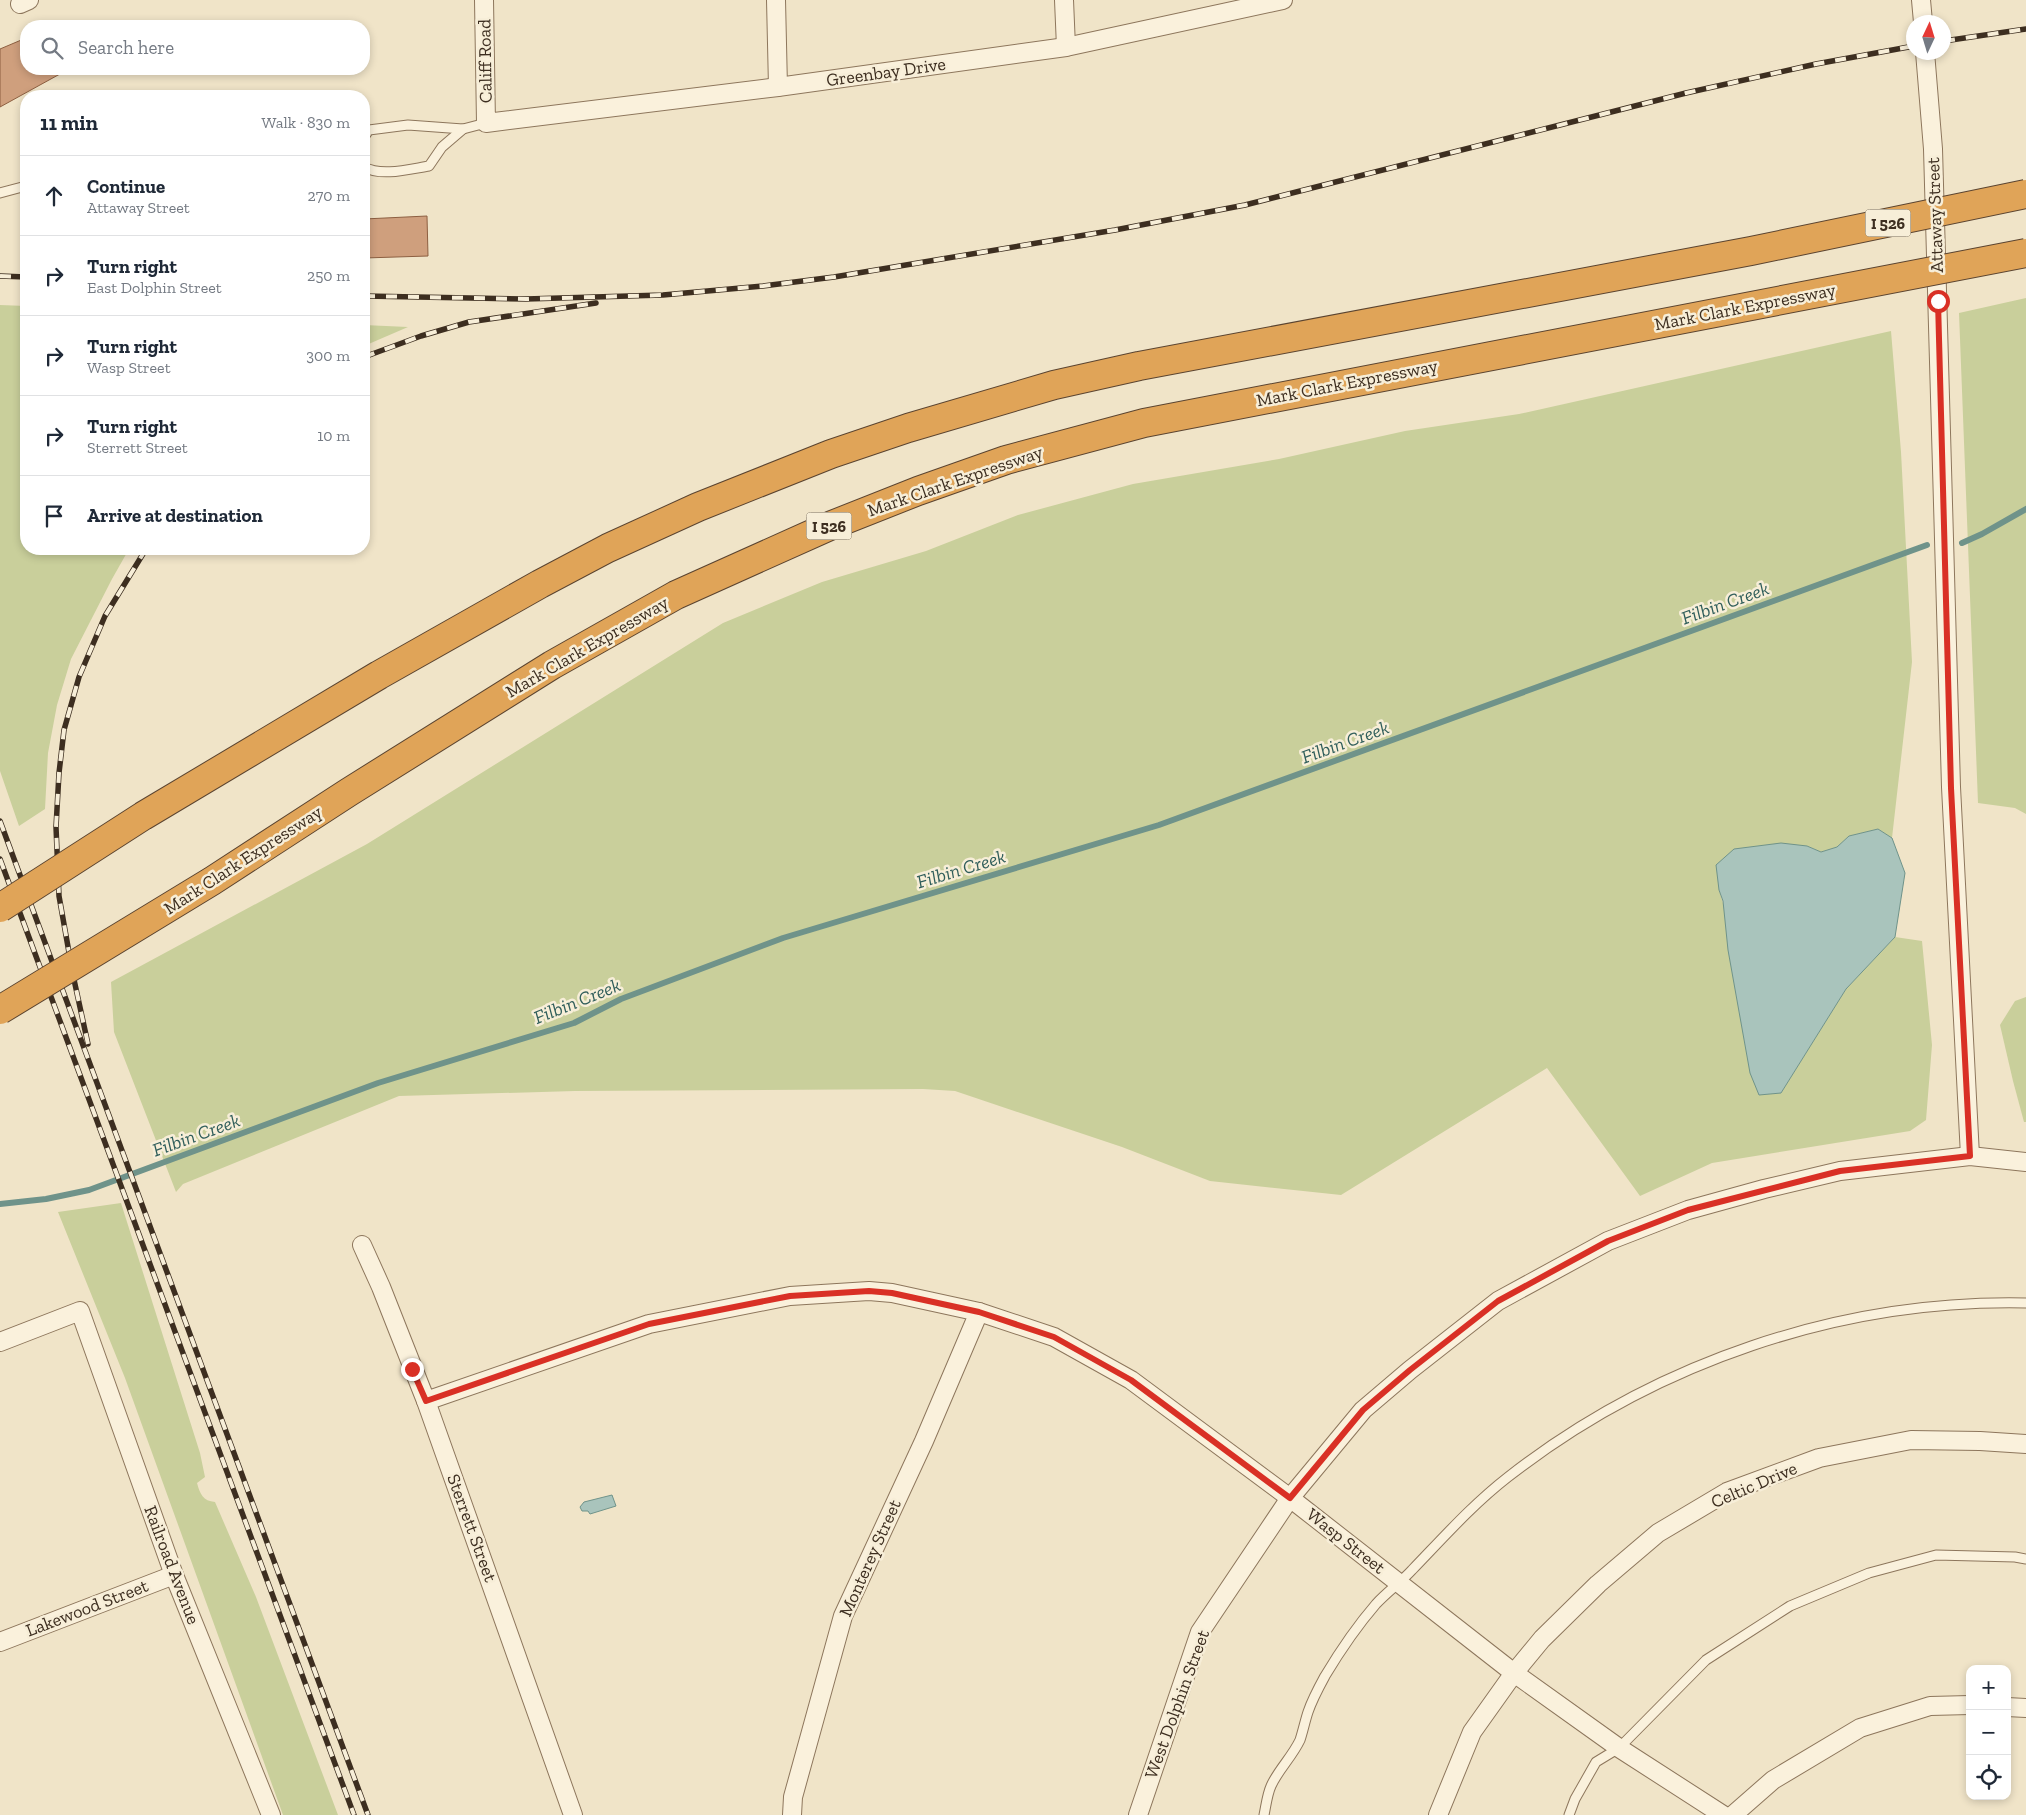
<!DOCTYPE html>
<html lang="en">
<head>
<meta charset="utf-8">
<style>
  :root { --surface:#fff; --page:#f6f6f7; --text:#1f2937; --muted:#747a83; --line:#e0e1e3 }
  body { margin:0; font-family:"Zilla Slab",serif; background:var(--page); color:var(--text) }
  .controls { position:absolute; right:15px; bottom:15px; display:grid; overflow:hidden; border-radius:10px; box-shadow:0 2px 8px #0003 }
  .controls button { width:45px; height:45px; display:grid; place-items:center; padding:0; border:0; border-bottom:1px solid var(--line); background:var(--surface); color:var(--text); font:25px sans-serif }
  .compass { position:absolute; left:1906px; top:15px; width:45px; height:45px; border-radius:50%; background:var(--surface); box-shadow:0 2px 8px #0003; rotate:4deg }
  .stop { position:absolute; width:15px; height:15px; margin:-11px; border:4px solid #d93025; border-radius:50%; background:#fff }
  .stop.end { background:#d93025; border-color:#fff; box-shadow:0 1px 5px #0008 }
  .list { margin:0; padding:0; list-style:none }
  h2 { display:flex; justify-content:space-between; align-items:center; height:65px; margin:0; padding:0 20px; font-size:21px }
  h2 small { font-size:16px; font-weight:400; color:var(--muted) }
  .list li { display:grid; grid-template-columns:32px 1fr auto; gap:15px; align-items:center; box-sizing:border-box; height:80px; padding:0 20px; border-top:1px solid var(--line) }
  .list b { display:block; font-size:19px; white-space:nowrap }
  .list p { margin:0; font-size:16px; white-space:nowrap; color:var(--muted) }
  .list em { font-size:16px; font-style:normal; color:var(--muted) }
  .icon { flex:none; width:28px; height:28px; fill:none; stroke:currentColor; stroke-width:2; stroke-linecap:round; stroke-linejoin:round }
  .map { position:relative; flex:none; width:2026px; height:1815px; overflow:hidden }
  .search { position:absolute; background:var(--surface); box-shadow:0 2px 8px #0003; left:20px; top:20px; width:350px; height:55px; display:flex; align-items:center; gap:12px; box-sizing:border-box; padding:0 18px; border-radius:20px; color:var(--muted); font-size:19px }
  .panel { position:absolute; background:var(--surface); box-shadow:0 2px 8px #0003; left:20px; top:90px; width:350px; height:465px; border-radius:20px }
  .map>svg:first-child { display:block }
  .green { fill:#c9cf9b }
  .water { fill:#a9c4bc; stroke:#6f938a }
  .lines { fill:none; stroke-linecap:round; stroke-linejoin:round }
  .stream { stroke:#6f938a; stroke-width:6 }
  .building { fill:#cf9f7d; stroke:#8d5f41 }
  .service-casing { stroke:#8d765c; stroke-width:11 }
  .minor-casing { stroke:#8d765c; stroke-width:20 }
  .service { stroke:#faf1dc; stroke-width:9 }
  .minor { stroke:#faf1dc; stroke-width:18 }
  .rail-casing { stroke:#3d2e20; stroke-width:5.5 }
  .rail { stroke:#f7eed8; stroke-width:4; stroke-dasharray:11; stroke-linecap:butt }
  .motorway-bridge-casing { stroke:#5b4430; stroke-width:30; stroke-linecap:butt }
  .motorway-bridge { stroke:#e0a458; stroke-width:28 }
  .route { stroke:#d93025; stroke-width:6 }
  .labels { text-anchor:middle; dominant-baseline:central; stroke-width:5; stroke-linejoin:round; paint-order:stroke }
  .shield { fill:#f7eed8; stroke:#756857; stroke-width:1 }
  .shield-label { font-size:16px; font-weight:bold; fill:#3d2e20 }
  .street-label { font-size:18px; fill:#3d2e20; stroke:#f7eed8 }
  .water-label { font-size:19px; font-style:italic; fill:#2f5d5a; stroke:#f7eed8 }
</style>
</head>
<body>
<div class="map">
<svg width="2026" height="1815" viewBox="0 0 2026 1815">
  <rect width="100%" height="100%" fill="#f0e4c8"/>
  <g class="green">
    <path d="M 2026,298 L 2026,814 L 2015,808 L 1978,803 L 1959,313 Z"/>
    <path d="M 0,305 L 26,306 L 26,549 L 129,549 L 112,579 L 71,659 L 57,705 L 48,753 L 45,809 L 19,826 L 0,771 Z"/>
    <path d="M 364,325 L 408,327 L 364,346 Z"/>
    <path d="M 1891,331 L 1901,452 L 1912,662 L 1892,838 L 1878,829 L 1849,836 L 1837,847 L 1821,852 L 1807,846 L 1719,890 L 1781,1093 L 1846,989 L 1895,937 L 1922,941 L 1932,1045 L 1926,1120 L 1910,1131 L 1712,1163 L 1640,1196 L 1547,1068 L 1341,1195 L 1210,1181 L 1122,1147 L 955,1091 L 923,1089 L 575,1091 L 399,1096 L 183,1184 L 176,1192 L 114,1032 L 111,982 L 367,844 L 723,623 L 822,582 L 926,551 L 1018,515 L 1133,484 L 1279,459 L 1405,431 L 1519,414 Z"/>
    <path d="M 2026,997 L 2026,1122 L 2024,1122 L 2013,1081 L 2000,1025 L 2015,1001 Z"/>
    <path d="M 121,1203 L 200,1453 L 205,1477 L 197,1483 C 200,1494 203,1501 215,1502 L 256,1597 L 338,1815 L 283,1815 L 125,1378 L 58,1212 Z"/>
  </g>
  <g class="water">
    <path d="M 1878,829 L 1892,838 L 1905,873 L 1895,937 L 1846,989 L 1781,1093 L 1759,1095 L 1750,1073 L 1728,950 L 1723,901 L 1719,890 L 1716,865 L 1734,849 L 1781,843 L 1807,846 L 1821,852 L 1837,847 L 1849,836 Z"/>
    <path d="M 612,1495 L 616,1506 L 590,1514 L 588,1511 L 582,1511 L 580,1507 L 584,1502 Z"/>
  </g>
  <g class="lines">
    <g class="stream">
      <path d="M 1962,543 L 1982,534 L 2026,509"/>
      <path d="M 0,1204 L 46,1199 L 89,1190 L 378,1083 L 574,1023 L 621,999 L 783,938 L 1159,825 L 1927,545"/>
    </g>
  </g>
  <g class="building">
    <path d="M 26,38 L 26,69 L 69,69 L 0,107 L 0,49 Z"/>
    <path d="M 427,216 L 428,256 L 364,258 L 364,219 Z"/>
  </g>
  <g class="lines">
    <g class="service-casing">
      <g id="service">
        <path d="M 364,137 L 369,130 L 408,125 L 463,129 L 486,123"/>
        <path d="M 364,167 C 381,177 410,169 429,166 L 442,147 L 463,129"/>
        <path d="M 0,193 L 26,186"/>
        <path d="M 1264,1815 C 1266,1806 1267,1795 1271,1786 C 1278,1770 1292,1757 1300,1740 C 1303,1731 1305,1721 1308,1712 C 1312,1700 1319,1687 1325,1676 C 1340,1651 1357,1626 1376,1604 C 1387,1592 1401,1582 1412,1570 C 1443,1538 1472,1505 1508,1477 C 1654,1363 1840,1299 2026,1303"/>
        <path d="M 1569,1815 L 1575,1799 L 1596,1762 L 1619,1748 L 1706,1660 L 1790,1606 L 1869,1573 L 1936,1555 L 2015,1557 L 2026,1559"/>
      </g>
    </g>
    <g class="minor-casing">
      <g id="minor">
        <path d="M 484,0 L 486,123 L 778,87 L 1066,47 L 1283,0"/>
        <path d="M 776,0 L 778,87"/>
        <path d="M 1064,0 L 1066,47"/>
        <path d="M 1921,0 L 1923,22"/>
        <path d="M 20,4 L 29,0"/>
        <path d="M 1925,52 L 1933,149 L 1951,787 L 1970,1156"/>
        <path d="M 362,1245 L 381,1287 L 426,1401 L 573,1815"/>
        <path d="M 0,1342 L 80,1311 L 174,1575 L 271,1815"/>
        <path d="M 426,1401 L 649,1324 L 790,1296 L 869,1291 L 892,1293 L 979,1312 L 1054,1337 L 1131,1380 L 1290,1498 L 1514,1673 L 1619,1748 L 1723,1815"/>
        <path d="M 0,1642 L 174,1575"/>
        <path d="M 2007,1707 L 2026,1708"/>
        <path d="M 792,1815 L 793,1797 L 843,1616 L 924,1441 L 979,1312"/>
        <path d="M 1138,1815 L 1200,1632 L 1290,1498 L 1363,1410 L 1410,1370 L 1498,1301 L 1608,1241 L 1688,1210 L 1764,1189 L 1840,1171 L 1970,1156 L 2026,1162"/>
        <path d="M 1438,1815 L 1472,1732 L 1514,1673 L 1542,1639 L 1598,1584 L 1658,1533 L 1727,1492 L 1819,1458 L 1911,1440 L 1980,1441 L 2026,1444"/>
        <path d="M 1733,1815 L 1773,1780 L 1860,1728 L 1930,1706 L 1970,1705"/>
      </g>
    </g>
    <use href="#service" class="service"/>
    <use href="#minor" class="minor"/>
    <g class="rail-casing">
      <g id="rail">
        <path d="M 1944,41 L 2026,29"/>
        <path d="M 0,276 L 26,277"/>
        <path d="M 364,296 L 526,299 L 663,295 L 763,286 L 834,277 L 1115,230 L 1245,205 L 1686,93 L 1816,64 L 1914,46"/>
        <path d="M 364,357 L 421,336 L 469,322 L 596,303"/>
        <path d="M 0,821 L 368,1815"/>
        <path d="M 0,859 L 354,1815"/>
        <path d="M 88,1044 L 73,975 L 59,896 L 56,827 L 59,773 L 64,730 L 79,677 L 105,616 L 146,549"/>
      </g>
    </g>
    <use href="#rail" class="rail"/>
    <g class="motorway-bridge-casing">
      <g id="motorway-bridge">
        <path d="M 0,908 L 143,816 L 379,675 L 540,584 L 608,548 L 698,507 L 831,454 L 908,428 L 1054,385 L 1139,366 L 1751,251 L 2026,194"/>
        <path d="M 0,1010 L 212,881 L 349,792 L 552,665 L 676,595 L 832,525 L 918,491 L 1006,460 L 1144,423 L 2026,253"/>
      </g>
    </g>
    <use href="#motorway-bridge" class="motorway-bridge"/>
  </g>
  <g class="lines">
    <path class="route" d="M 412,1369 L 426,1401 L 649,1324 L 790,1296 L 869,1291 L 892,1293 L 979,1312 L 1054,1337 L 1131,1380 L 1290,1498 L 1363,1410 L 1410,1370 L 1498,1301 L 1608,1241 L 1688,1210 L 1840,1171 L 1970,1156 L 1951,788 L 1938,301"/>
  </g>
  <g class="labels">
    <g class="shield">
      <rect x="1865.5" y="209.5" width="45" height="27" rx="4"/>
      <rect x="806.5" y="512.5" width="45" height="27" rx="4"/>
    </g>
    <g class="shield-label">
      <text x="1888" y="223">I 526</text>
      <text x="829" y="526">I 526</text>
    </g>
    <g class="street-label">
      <text transform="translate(485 61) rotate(-91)">Califf Road</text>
      <text transform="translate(886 72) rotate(-8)">Greenbay Drive</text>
      <text transform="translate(1935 215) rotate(-92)">Attaway Street</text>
      <text transform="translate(1745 307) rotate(-11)">Mark Clark Expressway</text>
      <text transform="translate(1347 383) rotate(-11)">Mark Clark Expressway</text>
      <text transform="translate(955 481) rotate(-19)">Mark Clark Expressway</text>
      <text transform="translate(587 647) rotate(-30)">Mark Clark Expressway</text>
      <text transform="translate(243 860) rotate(-33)">Mark Clark Expressway</text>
      <text transform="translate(1754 1485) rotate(-23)">Celtic Drive</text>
      <text transform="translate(472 1528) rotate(70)">Sterrett Street</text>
      <text transform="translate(1346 1541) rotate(38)">Wasp Street</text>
      <text transform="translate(870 1558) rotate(-66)">Monterey Street</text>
      <text transform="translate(172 1565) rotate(69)">Railroad Avenue</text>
      <text transform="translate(87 1608) rotate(-21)">Lakewood Street</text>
      <text transform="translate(1177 1704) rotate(-70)">West Dolphin Street</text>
    </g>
    <g class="water-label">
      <text transform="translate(1725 603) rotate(-20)">Filbin Creek</text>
      <text transform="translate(1345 742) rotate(-20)">Filbin Creek</text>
      <text transform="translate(961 869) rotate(-17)">Filbin Creek</text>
      <text transform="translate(577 1001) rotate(-22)">Filbin Creek</text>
      <text transform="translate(196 1135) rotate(-20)">Filbin Creek</text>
    </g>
  </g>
</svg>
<div class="controls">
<button>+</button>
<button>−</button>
<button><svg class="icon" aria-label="locate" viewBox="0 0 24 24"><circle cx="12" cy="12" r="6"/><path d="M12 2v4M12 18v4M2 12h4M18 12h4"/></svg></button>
</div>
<svg class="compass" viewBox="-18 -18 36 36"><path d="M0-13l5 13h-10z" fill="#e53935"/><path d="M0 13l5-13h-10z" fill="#747a83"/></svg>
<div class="stop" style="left:1938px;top:301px"></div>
<div class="stop end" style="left:412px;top:1369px"></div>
<div class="search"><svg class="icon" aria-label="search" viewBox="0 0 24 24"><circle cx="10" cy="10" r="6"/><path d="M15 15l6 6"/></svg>Search here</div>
<section class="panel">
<h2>11 min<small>Walk · 830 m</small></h2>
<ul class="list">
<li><svg class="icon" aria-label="ahead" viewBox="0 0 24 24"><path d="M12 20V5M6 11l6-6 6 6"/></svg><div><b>Continue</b><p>Attaway Street</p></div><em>270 m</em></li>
<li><svg class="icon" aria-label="right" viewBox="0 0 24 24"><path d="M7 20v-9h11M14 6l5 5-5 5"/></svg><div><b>Turn right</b><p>East Dolphin Street</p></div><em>250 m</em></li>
<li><svg class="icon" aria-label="right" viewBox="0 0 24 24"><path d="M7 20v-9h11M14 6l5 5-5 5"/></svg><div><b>Turn right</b><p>Wasp Street</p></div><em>300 m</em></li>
<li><svg class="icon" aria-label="right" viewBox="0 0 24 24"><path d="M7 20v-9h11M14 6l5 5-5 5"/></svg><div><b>Turn right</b><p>Sterrett Street</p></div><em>10 m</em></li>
<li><svg class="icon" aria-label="arrive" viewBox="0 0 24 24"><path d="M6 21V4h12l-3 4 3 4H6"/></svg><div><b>Arrive at destination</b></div></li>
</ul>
</section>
</div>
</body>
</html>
